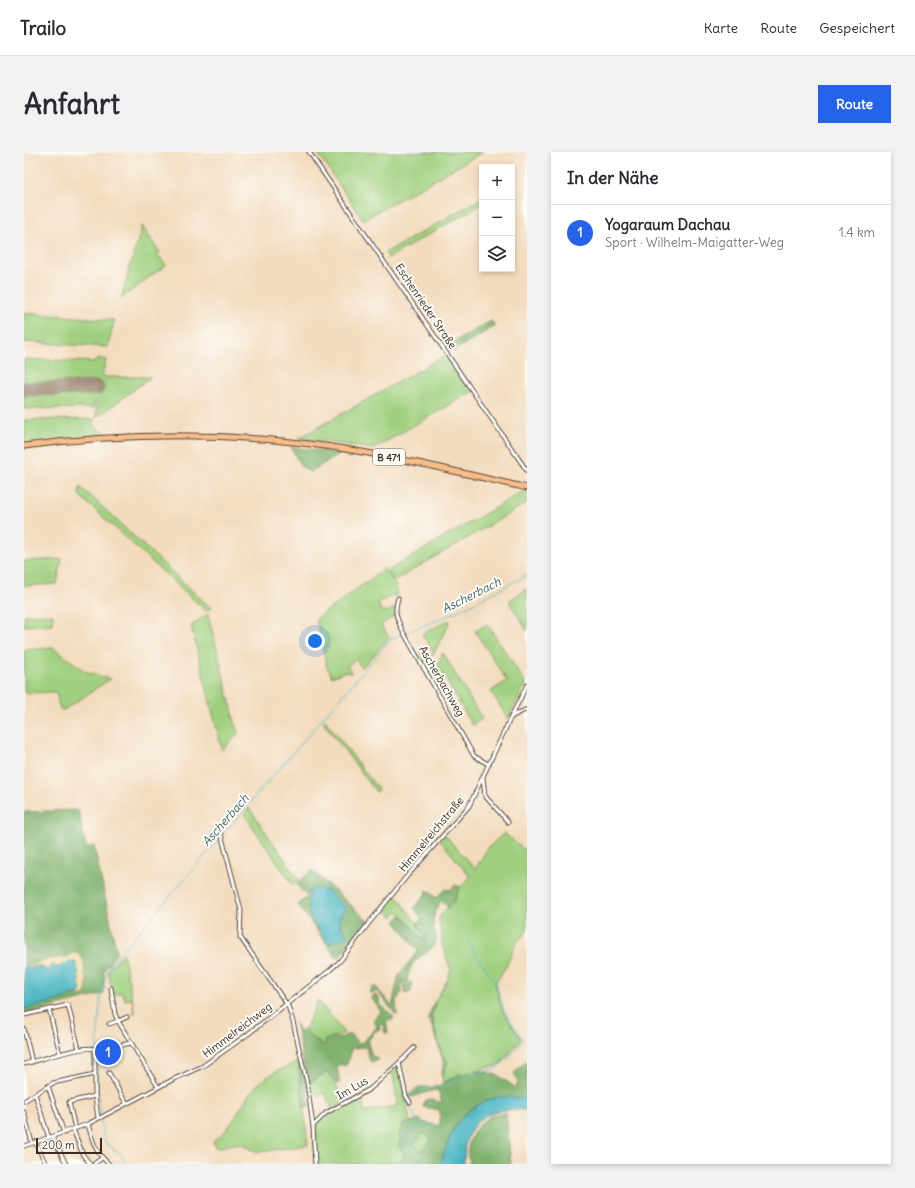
<!DOCTYPE html>
<html lang="de">
<head>
<meta charset="utf-8">
<style>
  :root { --surface:#fff; --page:#f2f2f3; --text:#2b2b33; --muted:#7c7c81; --line:#e1e1e2; --accent:#2563eb }
  body { margin:0; font-family:Delius,sans-serif; background:var(--page); color:var(--text) }
  .controls { position:absolute; right:12px; top:12px; display:grid; overflow:hidden; border-radius:0px; box-shadow:0 2px 6px #0003 }
  .controls button { width:36px; height:36px; display:grid; place-items:center; padding:0; border:0; border-bottom:1px solid var(--line); background:var(--surface); color:var(--text); font:20px sans-serif }
  .scale { position:absolute; left:12px; bottom:10px; width:66px; box-sizing:border-box; padding-left:4px; border:2px solid #3b2a1e; border-top:0; font-size:11px; line-height:14px; white-space:nowrap; color:#3b2a1e; -webkit-text-stroke:3px #fdfcf7; paint-order:stroke }
  .you { position:absolute; left:291px; top:489px; width:14px; height:14px; margin:-10px; border:3px solid #fff; border-radius:50%; background:#1a73e8; box-shadow:0 0 0 6px #1a73e833 }
  .badge { display:grid; place-items:center; width:26px; height:26px; border-radius:50%; background:var(--accent); color:#fff; font-size:13px; font-weight:700 }
  .pin { position:absolute; translate:-50% -50%; border:2px solid #fff; box-shadow:0 1px 4px #0006 }
  .list { margin:0; padding:0; list-style:none }
  h2 { display:flex; justify-content:space-between; align-items:center; height:52px; margin:0; padding:0 16px; font-size:17px }
  h2 small { font-size:13px; font-weight:400; color:var(--muted) }
  .list li { display:grid; grid-template-columns:26px 1fr auto; gap:12px; align-items:center; box-sizing:border-box; height:56px; padding:0 16px; border-top:1px solid var(--line) }
  .list b { display:block; font-size:15px; white-space:nowrap }
  .list p { margin:0; font-size:13px; white-space:nowrap; color:var(--muted) }
  .list em { font-size:13px; font-style:normal; color:var(--muted) }
  .icon { flex:none; width:22px; height:22px; fill:none; stroke:currentColor; stroke-width:2; stroke-linecap:round; stroke-linejoin:round }
  .map { position:relative; flex:none; width:503px; height:1012px; overflow:hidden; border-radius:0px }
  header { display:flex; align-items:center; gap:24px; box-sizing:border-box; height:56px; padding:0 20px; background:var(--surface); border-bottom:1px solid var(--line) }
  header strong { font-size:19px }
  nav { display:flex; gap:22px; margin-inline-start:auto; font-size:14px }
  .intro { display:flex; align-items:center; justify-content:space-between; box-sizing:border-box; height:96px; padding:0 24px }
  h1 { margin:0; font-size:28px }
  .button { padding:10px 18px; border-radius:0px; background:var(--accent); color:#fff; font-size:14px; font-weight:700 }
  main { display:flex; gap:24px; padding:0 24px }
  aside { flex:1; background:var(--surface); border-radius:0px; box-shadow:0 2px 6px #0003 }
  .map>svg:first-child { display:block }
  .green { fill:#a0d07f; stroke:#6e7d4e }
  .forest { fill:#80b26e; stroke:#5e6e46; fill-rule:evenodd }
  .sand { fill:#eeda9e; stroke:#94825e }
  .water { fill:#48b6c2; stroke:#427070 }
  .lines { fill:none; stroke-linecap:round; stroke-linejoin:round }
  .stream { stroke:#48b6c2; stroke-width:1 }
  .runway { stroke:#97836e; stroke-width:15 }
  .minor-casing { stroke:#574536; stroke-width:5 }
  .highway-casing { stroke:#574536; stroke-width:7 }
  .minor { stroke:#fff; stroke-width:3 }
  .highway { stroke:#f8bd89; stroke-width:5 }
  .labels { text-anchor:middle; dominant-baseline:central; stroke-width:4; stroke-linejoin:round; paint-order:stroke }
  .shield { fill:#fdfcf7; stroke:#75695f; stroke-width:1 }
  .shield-label { font-size:10px; font-weight:bold; fill:#3b2a1e }
  .street-label { font-size:11px; fill:#3b2a1e; stroke:#fdfcf7 }
  .water-label { font-size:12px; font-style:italic; fill:#406260; stroke:#fdfcf7 }
</style>
</head>
<body>
<header>
<strong>Trailo</strong>
<nav><a>Karte</a><a>Route</a><a>Gespeichert</a></nav>
</header>
<div class="intro"><h1>Anfahrt</h1><a class="button">Route</a></div>
<main>
<div class="map">
<svg width="503" height="1012" viewBox="0 0 503 1012">
  <rect width="100%" height="100%" fill="#fdfcf7"/>
  <filter id="ink" filterUnits="userSpaceOnUse"><feTurbulence type="fractalNoise" baseFrequency=".025" numOctaves="2"/><feDisplacementMap in="SourceGraphic" scale="8" xChannelSelector="R" yChannelSelector="G"/><feConvolveMatrix kernelMatrix="1 2 1 2 8 2 1 2 1" color-interpolation-filters="sRGB"/></filter>
  <filter id="wash" filterUnits="userSpaceOnUse"><feTurbulence type="fractalNoise" baseFrequency=".012" numOctaves="4" result="noise"/><feDisplacementMap in="SourceGraphic" scale="16" xChannelSelector="R" yChannelSelector="G"/><feGaussianBlur stdDeviation="0.9" result="paint"/><feColorMatrix in="noise" values="0 0 0 0 0 0 0 0 0 0 0 0 0 0 0 0 0 1.4 0 .05"/><feComposite in="paint" operator="in"/></filter>
  <g filter="url(#wash)">
    <rect width="100%" height="100%" fill="#f3dcbe"/>
    <g class="green">
      <path d="M 293,0 L 459,0 L 339,68 Z"/>
      <path d="M 458,46 L 458,52 L 364,106 L 361,101 Z"/>
      <path d="M 118,74 L 136,101 L 133,102 L 142,113 L 97,146 Z"/>
      <path d="M 0,161 L 90,168 L 84,195 L 0,190 Z"/>
      <path d="M 422,203 L 448,240 L 349,297 L 331,294 L 275,286 Z"/>
      <path d="M 74,206 L 82,208 L 78,225 L 127,225 L 72,266 L 73,251 L 70,251 L 70,256 L 0,257 L 0,207 L 73,210 Z"/>
      <path d="M 70,267 L 69,274 L 84,283 L 0,291 L 0,268 Z"/>
      <path d="M 56,335 L 61,339 L 187,456 L 182,459 L 55,343 Z"/>
      <path d="M 500,339 L 503,340 L 503,351 L 370,429 L 363,419 Z"/>
      <path d="M 38,407 L 33,432 L 0,434 L 0,409 Z"/>
      <path d="M 360,417 L 372,434 L 374,442 L 354,450 L 357,459 L 363,460 L 371,456 L 371,464 L 357,473 L 365,486 L 338,516 L 332,508 L 323,513 L 328,521 L 320,520 L 308,525 L 303,515 L 292,467 Z"/>
      <path d="M 503,437 L 503,479 L 486,451 L 486,448 Z"/>
      <path d="M 29,462 L 29,472 L 0,474 L 0,463 Z"/>
      <path d="M 184,462 L 214,582 L 198,598 L 167,474 Z"/>
      <path d="M 425,468 L 426,469 L 410,501 L 400,513 L 394,504 L 401,499 L 405,504 L 410,501 L 398,482 Z"/>
      <path d="M 462,473 L 464,473 L 502,532 L 484,567 L 467,539 L 483,529 L 451,479 Z"/>
      <path d="M 29,496 L 61,519 L 86,527 L 40,558 L 36,558 L 32,540 L 0,541 L 0,498 Z"/>
      <path d="M 419,501 L 458,567 L 448,573 L 413,512 Z"/>
      <path d="M 301,568 L 354,637 L 352,640 L 299,570 Z"/>
      <path d="M 225,656 L 275,728 L 269,733 L 220,662 Z"/>
      <path d="M 480,681 L 503,700 L 503,780 L 493,790 L 482,814 L 471,832 L 479,860 L 497,887 L 477,911 L 472,914 L 460,916 L 456,919 L 434,923 L 419,931 L 418,925 L 424,910 L 418,903 L 407,863 L 411,854 L 410,851 L 425,825 L 424,824 L 427,818 L 418,792 L 415,767 L 419,760 L 430,750 L 436,735 L 446,725 L 416,688 L 421,683 L 451,717 L 464,696 Z"/>
      <path d="M 370,741 L 393,771 L 395,776 L 401,783 L 401,788 L 399,788 L 374,759 L 368,765 L 360,754 Z"/>
      <path d="M 99,801 L 111,861 L 110,862 L 108,847 L 101,848 L 99,841 L 89,843 L 84,818 Z"/>
      <path d="M 294,848 L 320,881 L 315,884 L 301,888 L 302,892 L 299,893 L 292,889 L 281,878 Z"/>
      <path d="M 274,910 L 284,993 L 234,1000 L 215,991 L 192,996 L 189,989 C 210,976 215,954 230,936 C 239,926 261,914 274,910 Z"/>
      <path d="M 375,915 L 386,970 L 378,973 L 380,1005 L 378,1009 L 364,1012 L 291,1012 L 290,976 L 302,961 L 344,940 L 339,950 L 340,959 L 374,954 L 368,919 Z"/>
      <path d="M 306,918 L 320,950 L 307,956 L 301,941 L 293,943 L 291,940 L 286,941 L 284,931 Z"/>
      <path d="M 400,981 L 408,988 L 397,999 L 389,992 Z"/>
    </g>
    <g class="forest">
      <path d="M 467,169 L 471,174 L 429,199 L 425,193 Z"/>
      <path d="M 267,295 L 317,301 L 286,320 L 277,314 Z"/>
      <path d="M 51,658 L 54,659 L 55,661 L 62,696 L 70,694 L 93,800 L 80,819 L 80,842 L 0,862 L 0,857 L 53,843 L 60,843 L 61,824 L 58,805 L 49,801 L 43,805 L 24,807 C 21,809 18,808 14,810 C 9,811 5,813 0,815 L 0,660 Z"/>
      <path d="M 288,718 L 344,769 L 314,807 L 274,753 L 283,745 L 273,732 ZM 286,746 L 316,763 L 315,771 L 323,783 L 297,781 C 289,770 283,760 286,746 Z"/>
      <path d="M 431,733 L 434,734 L 436,735 L 430,750 L 424,756 L 419,749 L 417,749 C 412,756 409,765 409,773 C 410,779 414,785 411,791 C 404,806 390,800 385,821 C 384,824 383,826 383,830 L 388,831 L 387,840 L 381,842 L 378,827 L 377,841 L 372,849 L 373,863 L 372,863 L 353,839 L 347,842 L 345,839 L 351,834 L 368,854 L 375,823 L 394,799 L 371,769 L 376,764 L 379,765 L 399,788 L 401,788 L 401,783 L 395,776 L 393,771 L 397,768 L 397,766 L 390,756 L 401,743 L 403,738 L 412,746 L 421,737 L 423,738 L 428,737 Z"/>
      <path d="M 352,843 L 354,844 L 357,853 L 370,865 L 368,868 L 362,870 L 364,881 L 361,881 L 359,873 L 355,872 L 356,878 L 351,879 L 344,889 L 345,895 L 348,904 L 354,906 L 354,908 L 347,910 C 343,905 344,901 342,895 L 328,896 L 326,900 L 326,906 L 324,907 L 324,911 L 321,914 L 317,912 L 313,916 L 316,931 L 311,931 L 304,920 L 284,931 L 271,870 L 276,882 L 279,878 L 281,878 L 292,889 L 298,893 L 302,892 L 300,888 L 311,885 L 315,887 L 322,883 L 327,883 L 335,892 C 343,888 346,881 353,875 L 349,868 L 357,860 L 347,845 Z"/>
      <path d="M 410,851 L 411,854 L 407,863 L 418,903 L 424,910 L 418,925 L 417,922 L 420,911 L 406,869 L 403,868 Z"/>
      <path d="M 503,909 L 503,922 L 501,930 L 503,934 L 503,946 C 477,945 462,944 442,962 C 436,967 432,972 428,979 C 424,988 421,999 418,1008 L 414,1012 L 364,1012 L 378,1009 C 381,1003 379,999 375,994 L 378,973 L 396,967 L 399,970 L 416,974 L 416,958 L 399,955 L 402,948 L 408,948 L 418,951 L 414,938 C 405,938 396,943 387,945 L 385,943 L 395,935 L 414,935 L 434,923 L 456,919 L 473,923 L 492,936 L 494,929 L 490,922 L 494,916 ZM 400,981 L 408,988 L 397,999 L 389,992 Z"/>
      <path d="M 278,912 L 286,955 L 280,956 L 275,913 Z"/>
      <path d="M 482,961 L 487,1012 L 445,1012 L 446,1009 C 439,996 450,976 461,968 C 467,963 474,962 482,961 Z"/>
    </g>
    <path class="sand" d="M 48,801 C 61,800 60,814 61,824 L 63,825 L 62,839 L 60,843 L 53,843 L 56,839 L 54,818 L 35,815 L 27,816 L 25,819 L 16,814 L 0,816 L 0,815 C 5,813 9,811 14,810 C 18,808 21,809 24,807 L 43,805 Z"/>
    <g class="water">
      <path d="M 291,736 L 304,739 L 320,754 L 321,757 C 311,768 316,773 323,784 L 321,786 L 305,791 C 297,780 285,769 284,755 C 284,750 286,745 285,739 Z"/>
      <path d="M 45,809 L 51,809 L 55,821 L 54,824 L 57,839 L 55,841 L 25,851 L 0,857 L 0,816 L 16,814 L 25,819 L 26,817 L 27,812 L 29,812 L 32,815 L 35,815 Z"/>
      <path d="M 474,945 L 503,946 L 503,958 C 476,957 454,958 443,987 C 440,995 441,1004 440,1012 L 414,1012 L 418,1008 C 421,998 424,988 429,978 C 438,961 455,950 474,945 Z"/>
    </g>
    <g class="lines">
      <g class="stream">
        <path d="M 199,682 L 367,487 C 384,479 401,474 418,466 C 447,453 475,438 503,423"/>
        <path d="M 385,945 L 396,936 L 415,935 L 432,926 L 446,924 L 471,917 L 481,909 L 499,888 L 480,859 L 471,829 L 453,805 L 444,788"/>
        <path d="M 382,947 L 395,973"/>
        <path d="M 399,973 L 418,975"/>
        <path d="M 101,1012 L 98,1004 L 81,990 C 70,957 69,842 87,812 L 197,685"/>
        <path d="M 379,1012 C 384,1006 383,998 377,993 L 378,985 L 393,976"/>
        <path d="M 445,1012 L 445,1010"/>
      </g>
      <path class="runway" d="M 0,237 L 73,236"/>
    </g>
  </g>
  <g filter="url(#ink)">
    <g class="lines">
      <g class="minor-casing">
        <g id="minor">
          <path d="M 285,0 L 503,319"/>
          <path d="M 374,446 C 370,461 372,464 378,478 L 450,604 L 464,612"/>
          <path d="M 487,565 L 503,557"/>
          <path d="M 459,626 L 461,644 L 484,670"/>
          <path d="M 197,682 L 217,758 L 216,785 L 264,854 L 269,870 L 283,931 L 289,974 L 291,1012"/>
          <path d="M 87,836 L 91,862 L 94,869 L 134,935"/>
          <path d="M 25,857 L 36,902"/>
          <path d="M 0,863 L 44,853 L 55,897"/>
          <path d="M 94,869 L 103,865"/>
          <path d="M 85,872 L 94,869"/>
          <path d="M 0,877 L 8,910"/>
          <path d="M 78,897 L 107,891"/>
          <path d="M 375,911 L 390,896"/>
          <path d="M 0,912 C 15,908 59,893 71,897 L 71,944 L 74,966"/>
          <path d="M 85,921 L 102,951"/>
          <path d="M 24,934 L 40,981"/>
          <path d="M 11,942 L 25,986"/>
          <path d="M 0,949 L 29,931 L 71,922"/>
          <path d="M 0,960 L 8,991"/>
          <path d="M 64,972 C 69,990 70,999 85,1012"/>
          <path d="M 289,974 L 302,961 L 346,937 L 375,911 L 382,944 L 386,950"/>
          <path d="M 49,977 L 59,1003 L 66,1012"/>
          <path d="M 51,977 L 45,950 L 71,944"/>
          <path d="M 29,985 L 42,1012"/>
          <path d="M 11,990 L 22,1012"/>
          <path d="M 0,994 L 64,972 L 150,927 L 179,914 L 224,882 L 305,819 L 316,809 L 345,771 L 384,723 L 445,654 L 487,565 L 503,533"/>
          <path d="M 70,1012 L 78,1006"/>
        </g>
      </g>
      <g class="highway-casing">
        <path id="highway" d="M 0,294 C 101,281 207,280 308,295 C 374,305 438,321 503,336"/>
      </g>
      <use href="#minor" class="minor"/>
      <use href="#highway" class="highway"/>
    </g>
  </g>
  <g class="labels">
    <rect class="shield" x="349" y="297" width="32" height="16" rx="3"/>
    <g class="shield-label">
      <text x="365" y="305">B 471</text>
    </g>
    <g class="street-label">
      <text transform="translate(402 154) rotate(56)">Eschenrieder Straße</text>
      <text transform="translate(418 529) rotate(60)">Ascherbachweg</text>
      <text transform="translate(407 682) rotate(-50)">Himmelreichstraße</text>
      <text transform="translate(213 878) rotate(-37)">Himmelreichweg</text>
      <text transform="translate(328 936) rotate(-30)">Im Lus</text>
    </g>
    <g class="water-label">
      <text transform="translate(447 443) rotate(-27)">Ascherbach</text>
      <text transform="translate(201 668) rotate(-49)">Ascherbach</text>
    </g>
  </g>
</svg>
<div class="controls">
<button>+</button>
<button>−</button>
<button><svg class="icon" aria-label="layers" viewBox="0 0 24 24"><path d="M12 4l9 5-9 5-9-5zM3 14l9 5 9-5"/></svg></button>
</div>
<div class="scale">200 m</div>
<div class="you"></div>
<div class="pin badge" style="left:84px;top:900px">1</div>
</div>
<aside>
<h2>In der Nähe<small></small></h2>
<ul class="list">
<li><span class="badge">1</span><div><b>Yogaraum Dachau</b><p>Sport · Wilhelm-Maigatter-Weg</p></div><em>1.4 km</em></li>
</ul>
</aside>
</main>
</body>
</html>
